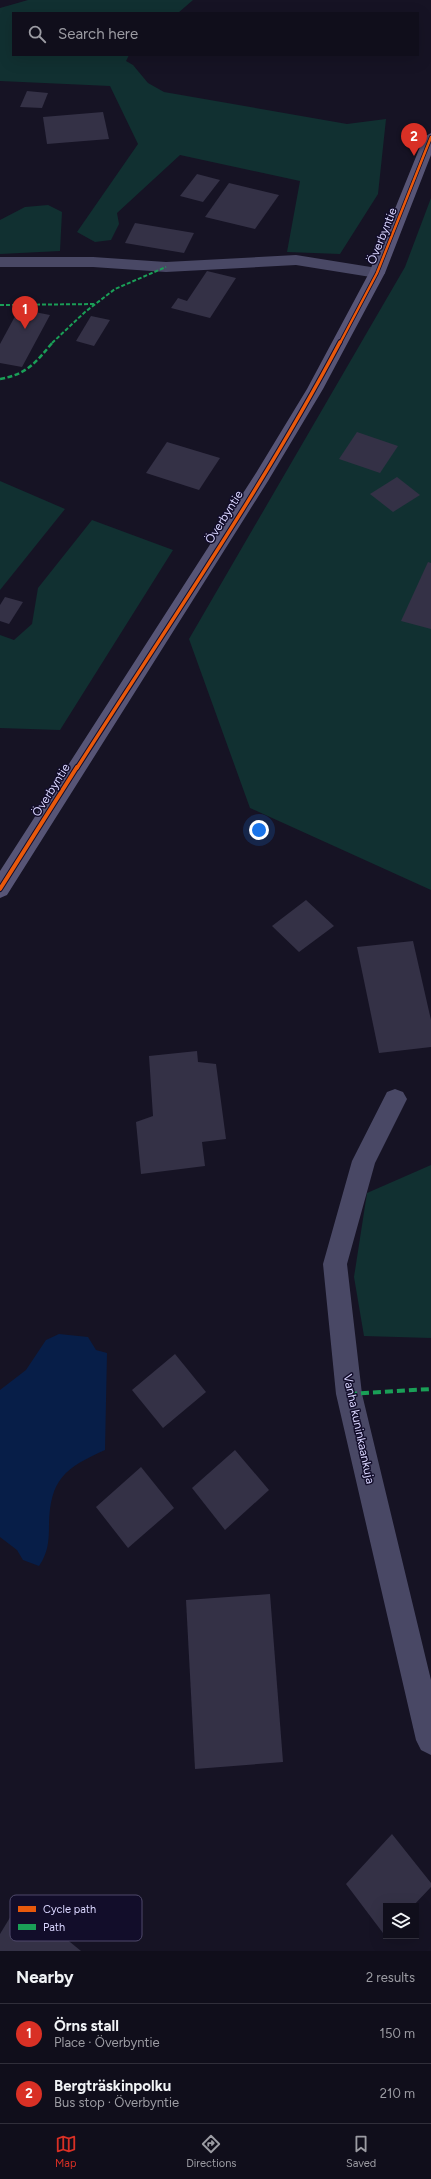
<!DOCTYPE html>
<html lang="en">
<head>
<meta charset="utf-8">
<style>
  :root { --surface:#100e1b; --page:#1e1c28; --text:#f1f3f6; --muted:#9c9ca3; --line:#302e3a; --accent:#d93025 }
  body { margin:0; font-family:Figtree,sans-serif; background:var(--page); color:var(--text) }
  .controls { position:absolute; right:12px; bottom:12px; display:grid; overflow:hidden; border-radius:0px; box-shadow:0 4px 16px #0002 }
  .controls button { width:36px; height:36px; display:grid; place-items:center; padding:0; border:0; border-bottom:1px solid var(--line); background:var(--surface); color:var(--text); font:20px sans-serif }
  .you { position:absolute; left:259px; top:830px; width:14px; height:14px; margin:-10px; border:3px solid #fff; border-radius:50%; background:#1a73e8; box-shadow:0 0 0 6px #1a73e833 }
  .badge { display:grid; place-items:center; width:26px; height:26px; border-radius:50%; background:var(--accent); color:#fff; font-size:13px; font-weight:700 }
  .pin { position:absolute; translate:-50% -33px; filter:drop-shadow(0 1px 2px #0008) }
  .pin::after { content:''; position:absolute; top:21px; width:14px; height:12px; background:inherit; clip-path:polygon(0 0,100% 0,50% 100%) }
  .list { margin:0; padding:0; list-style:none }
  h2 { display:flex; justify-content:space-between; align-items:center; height:52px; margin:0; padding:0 16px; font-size:17px }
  h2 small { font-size:13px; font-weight:400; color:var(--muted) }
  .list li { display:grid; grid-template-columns:26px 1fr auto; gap:12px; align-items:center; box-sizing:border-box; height:60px; padding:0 16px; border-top:1px solid var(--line) }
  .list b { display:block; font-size:15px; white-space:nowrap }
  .list p { margin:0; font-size:13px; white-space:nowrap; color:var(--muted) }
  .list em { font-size:13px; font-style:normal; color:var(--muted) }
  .icon { flex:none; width:22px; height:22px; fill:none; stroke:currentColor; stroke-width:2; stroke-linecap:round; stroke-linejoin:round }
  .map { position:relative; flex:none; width:431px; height:1951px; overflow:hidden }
  .search { position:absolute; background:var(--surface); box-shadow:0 4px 16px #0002; left:12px; right:12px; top:12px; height:44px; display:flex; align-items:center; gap:10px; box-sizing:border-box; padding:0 14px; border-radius:0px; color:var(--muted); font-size:15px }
  .sheet { height:172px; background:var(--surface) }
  nav { display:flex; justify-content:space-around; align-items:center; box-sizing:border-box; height:56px; border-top:1px solid var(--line); background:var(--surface); font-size:11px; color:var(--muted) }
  nav a { display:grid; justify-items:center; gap:2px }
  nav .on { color:var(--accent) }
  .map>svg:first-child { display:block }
  .green { fill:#113031 }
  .water { fill:#071e48 }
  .building { fill:#343146 }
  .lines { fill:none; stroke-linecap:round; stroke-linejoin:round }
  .lane { fill:#494865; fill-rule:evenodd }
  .secondary { fill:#575576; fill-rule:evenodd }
  .quiet-far2 { stroke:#1a9f57; stroke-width:2; stroke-dasharray:4 2; stroke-linecap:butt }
  .quiet-far1 { stroke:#1a9f57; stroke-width:2.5; stroke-dasharray:5 2.5; stroke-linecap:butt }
  .quiet { stroke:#1a9f57; stroke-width:4; stroke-dasharray:8 4; stroke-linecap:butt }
  .cycleway-far2-casing { stroke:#120d2a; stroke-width:4 }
  .cycleway-far1-casing { stroke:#120d2a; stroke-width:5.5 }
  .cycleway-casing { stroke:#120d2a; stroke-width:6 }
  .cycleway-far2 { stroke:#e8590c; stroke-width:2.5 }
  .cycleway-far1 { stroke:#e8590c; stroke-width:3.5 }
  .cycleway { stroke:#e8590c; stroke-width:4 }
  .labels { text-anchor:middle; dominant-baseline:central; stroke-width:3; stroke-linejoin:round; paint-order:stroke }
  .street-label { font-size:12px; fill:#dad6ff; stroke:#120d2a }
  .key { fill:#120d2a; stroke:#4e496a; stroke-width:1 }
  .key-label { font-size:11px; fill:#dad6ff }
</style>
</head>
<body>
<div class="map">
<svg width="431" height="1951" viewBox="0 0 431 1951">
  <rect width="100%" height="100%" fill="#161324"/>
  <g class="green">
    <path d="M 28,0 L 193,0 L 178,13 L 13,13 L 13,55 L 129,55 L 126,61 L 133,65 L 148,83 L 164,92 L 347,124 L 386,119 L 378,194 L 340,254 L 287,252 L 300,181 L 180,155 L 117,213 L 119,224 L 111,240 L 95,242 L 77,232 L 138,144 L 110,86 L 0,81 L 0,8 Z"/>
    <path d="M 431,198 L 431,890 L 250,808 L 189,639 L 405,267 Z"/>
    <path d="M 48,205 L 62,212 L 60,251 L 0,254 L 0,220 L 25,207 Z"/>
    <path d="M 0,481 L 65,509 L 0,590 Z"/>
    <path d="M 92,520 L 173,550 L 60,730 L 0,728 L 0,635 L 14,640 L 32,624 L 38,588 Z"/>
    <path d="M 431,1165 L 431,1338 L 364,1336 L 354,1277 L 367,1193 Z"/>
  </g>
  <path class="water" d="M 59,1334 L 88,1337 L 96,1350 L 107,1353 L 105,1450 C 65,1468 50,1479 49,1525 C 49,1541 48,1553 39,1566 L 23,1560 L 17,1550 L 0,1537 L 0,1390 L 26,1370 L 46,1340 Z"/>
  <g class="building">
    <path d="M 27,91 L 48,93 L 42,108 L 20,107 Z"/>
    <path d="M 103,112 L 109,139 L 47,144 L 43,117 Z"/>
    <path d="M 197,174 L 220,180 L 203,202 L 180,196 Z"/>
    <path d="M 229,183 L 279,195 L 255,229 L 205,217 Z"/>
    <path d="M 135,223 L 194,233 L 184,253 L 125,243 Z"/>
    <path d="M 207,271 L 236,278 L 210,318 L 171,308 L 178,298 L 187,301 Z"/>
    <path d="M 19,309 L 50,315 L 22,367 L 0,363 L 0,344 Z"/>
    <path d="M 91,316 L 110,320 L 94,346 L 76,341 Z"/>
    <path d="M 357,432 L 398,446 L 380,473 L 339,459 Z"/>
    <path d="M 167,442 L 220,458 L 199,490 L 146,473 Z"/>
    <path d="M 397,477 L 420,495 L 393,512 L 370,494 Z"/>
    <path d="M 428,562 L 431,563 L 431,629 L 401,621 Z"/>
    <path d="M 5,597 L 23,602 L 9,624 L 0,621 L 0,605 Z"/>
    <path d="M 306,900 L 334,926 L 299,952 L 272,926 Z"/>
    <path d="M 413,941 L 431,1020 L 431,1047 L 379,1053 L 357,947 Z"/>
    <path d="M 197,1051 L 198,1062 L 216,1064 L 226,1139 L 202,1142 L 205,1166 L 141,1174 L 136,1122 L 153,1116 L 149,1056 Z"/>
    <path d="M 175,1354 L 206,1392 L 163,1428 L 132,1390 Z"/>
    <path d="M 235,1450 L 269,1490 L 225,1530 L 192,1488 Z"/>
    <path d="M 141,1467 L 174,1508 L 128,1548 L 96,1507 Z"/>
    <path d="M 270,1594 L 283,1762 L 195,1769 L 186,1600 Z"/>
    <path d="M 392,1834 L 431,1883 L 431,1887 L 413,1906 L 386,1906 L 386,1937 L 346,1884 Z"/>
    <path d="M 20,1901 L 81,1951 L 0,1951 L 0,1934 Z"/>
  </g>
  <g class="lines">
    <g class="lane">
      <path d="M 296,255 L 377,268 L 382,270 L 385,273 L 382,276 L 377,278 L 296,265 L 166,272 L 93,267 L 0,267 L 0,257 L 93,257 L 166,262 Z"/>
      <path d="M 395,1089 L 403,1092 L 407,1099 L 375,1163 L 347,1264 L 362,1394 L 431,1680 L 431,1755 L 421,1750 L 416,1740 L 336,1394 L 323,1264 L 352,1161 L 387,1092 Z"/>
    </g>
    <path class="secondary" d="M 431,133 L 431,155 L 385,273 L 323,389 L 268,481 L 7,895 L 0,898 L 0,871 L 256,473 L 307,389 L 369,273 L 424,137 Z"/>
    <g class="quiet-far2">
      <path d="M 0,305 L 96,304"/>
      <path d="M 52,343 L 85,312 L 115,289 L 166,267"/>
    </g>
    <path class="quiet-far1" d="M 0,379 C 28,374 36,362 53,342"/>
    <path class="quiet" d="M 349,1394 L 431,1389"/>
    <g class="cycleway-far2-casing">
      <path id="cycleway-far2" d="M 340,343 L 377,273 L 431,137"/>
    </g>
    <g class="cycleway-far1-casing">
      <path id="cycleway-far1" d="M 77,768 C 166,628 262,489 340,342"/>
    </g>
    <g class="cycleway-casing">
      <path id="cycleway" d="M 0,889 L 77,767"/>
    </g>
    <use href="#cycleway-far2" class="cycleway-far2"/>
    <use href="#cycleway-far1" class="cycleway-far1"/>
    <use href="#cycleway" class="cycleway"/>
  </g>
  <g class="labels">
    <g class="street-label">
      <text transform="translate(382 236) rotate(-68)">Överbyntie</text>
      <text transform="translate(224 517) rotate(-58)">Överbyntie</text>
      <text transform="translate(51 790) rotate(-58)">Överbyntie</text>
      <text transform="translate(359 1429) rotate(78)">Vanha kuninkaankuja</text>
    </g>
  </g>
  <rect x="10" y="1895" width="132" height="46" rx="6" class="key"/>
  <rect x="18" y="1906" width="18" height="6" fill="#e8590c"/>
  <rect x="18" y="1924" width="18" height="6" fill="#1a9f57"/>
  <g class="key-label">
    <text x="43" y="1913">Cycle path</text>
    <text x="43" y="1931">Path</text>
  </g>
</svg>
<div class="controls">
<button><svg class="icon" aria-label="layers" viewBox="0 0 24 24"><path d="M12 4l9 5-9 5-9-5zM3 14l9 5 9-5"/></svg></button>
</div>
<div class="you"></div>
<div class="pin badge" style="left:25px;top:329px">1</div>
<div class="pin badge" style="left:414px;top:156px">2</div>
<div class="search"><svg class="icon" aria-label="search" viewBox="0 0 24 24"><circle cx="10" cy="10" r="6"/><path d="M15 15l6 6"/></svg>Search here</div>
</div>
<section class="sheet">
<h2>Nearby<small>2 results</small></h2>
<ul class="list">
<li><span class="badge">1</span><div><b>Örns stall</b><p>Place · Överbyntie</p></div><em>150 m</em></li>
<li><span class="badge">2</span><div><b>Bergträskinpolku</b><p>Bus stop · Överbyntie</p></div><em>210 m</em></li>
</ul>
</section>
<nav>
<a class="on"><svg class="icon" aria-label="map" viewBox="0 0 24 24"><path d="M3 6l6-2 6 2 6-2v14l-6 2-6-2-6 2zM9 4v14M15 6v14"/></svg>Map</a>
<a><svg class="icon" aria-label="directions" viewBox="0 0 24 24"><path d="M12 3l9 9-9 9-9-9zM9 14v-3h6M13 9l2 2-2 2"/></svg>Directions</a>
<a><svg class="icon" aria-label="saved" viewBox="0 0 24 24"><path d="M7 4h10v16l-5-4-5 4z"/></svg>Saved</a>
</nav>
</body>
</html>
